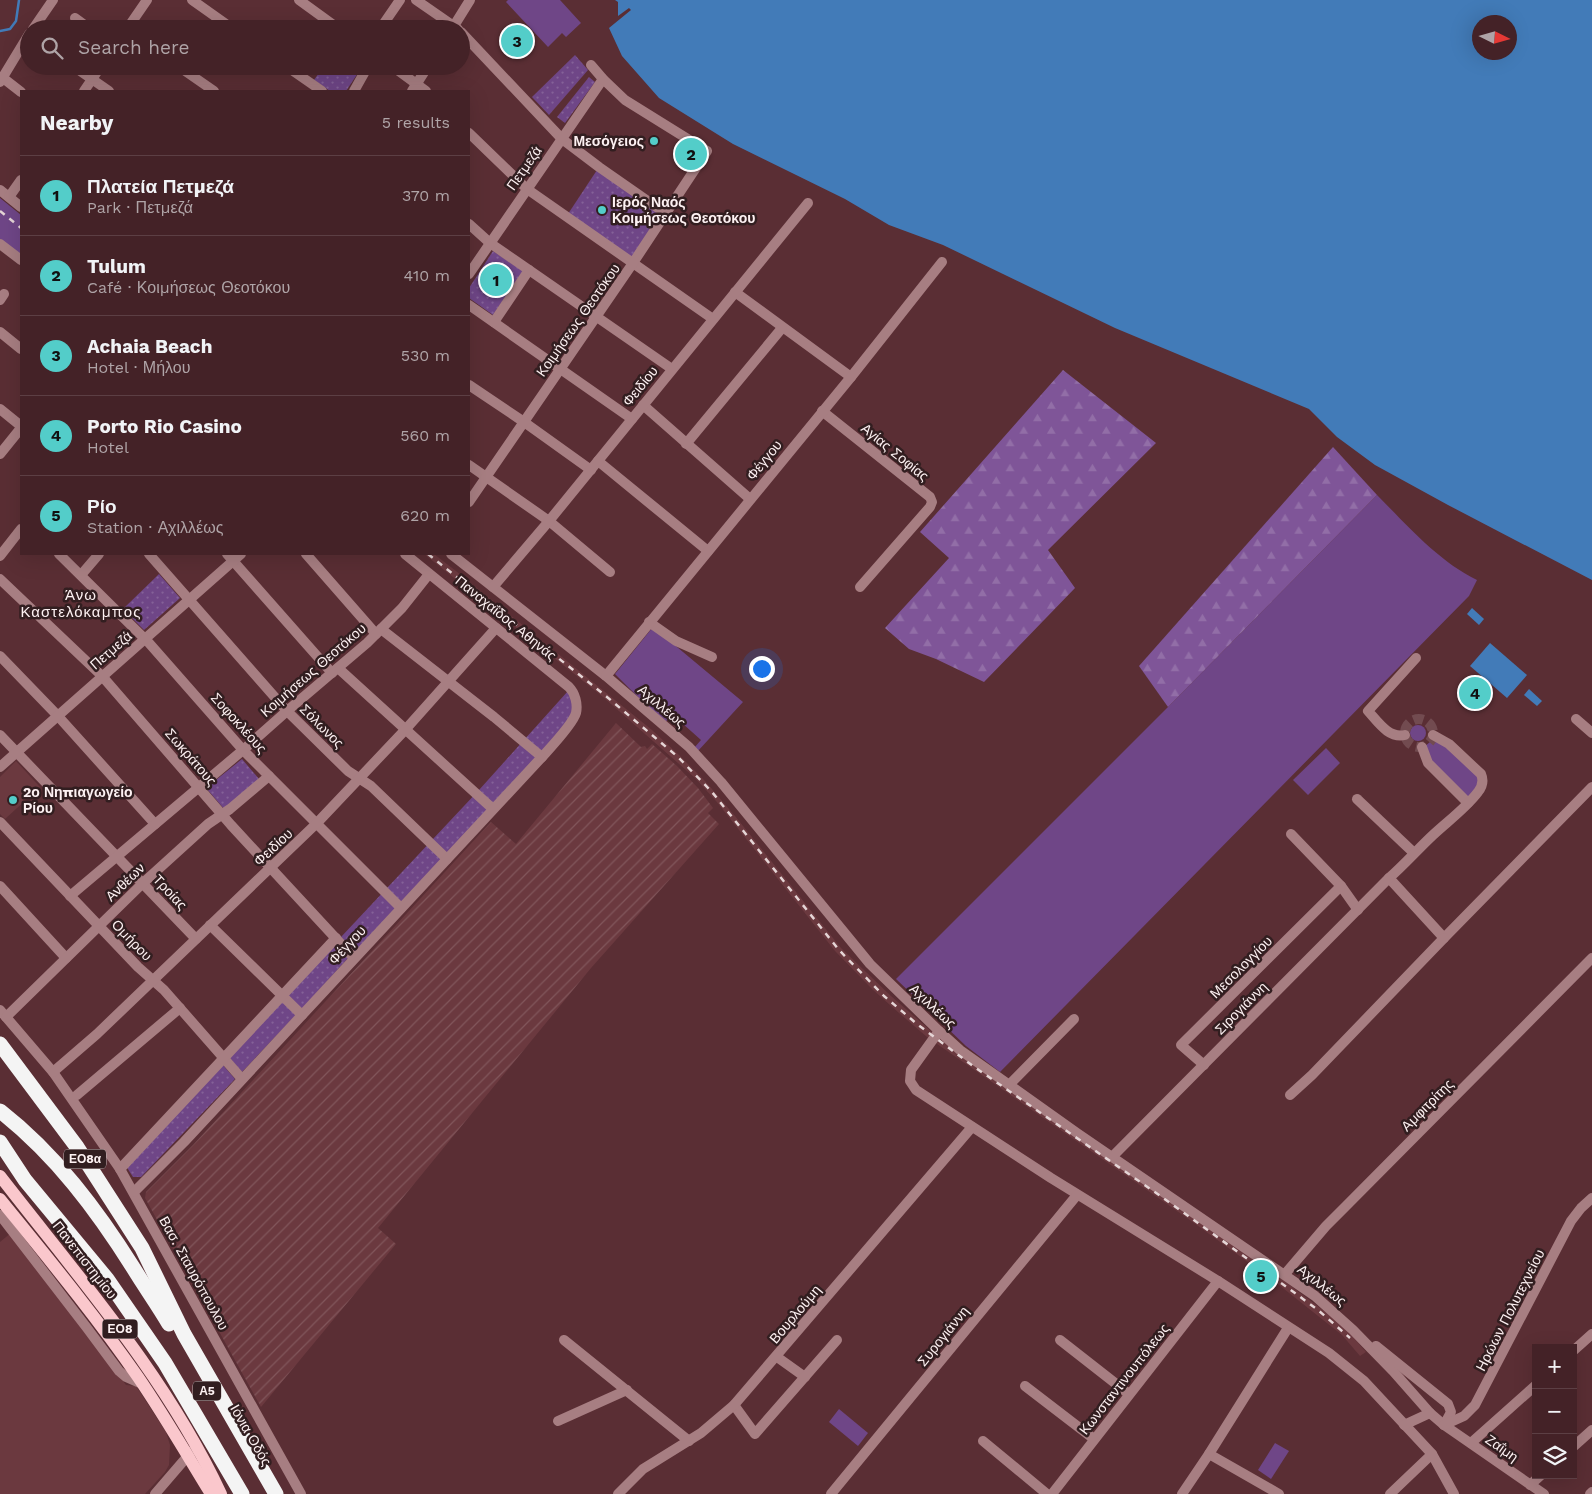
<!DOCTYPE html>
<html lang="en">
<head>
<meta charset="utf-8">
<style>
  :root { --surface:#442227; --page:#4e2f33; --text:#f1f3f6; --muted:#afa4a7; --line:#5c3f44; --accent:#53cdc9 }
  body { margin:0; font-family:"Work Sans",sans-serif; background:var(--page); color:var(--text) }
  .controls { position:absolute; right:15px; bottom:15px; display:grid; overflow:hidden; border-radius:0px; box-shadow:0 5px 20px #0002 }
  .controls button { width:45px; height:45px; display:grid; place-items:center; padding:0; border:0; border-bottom:1px solid var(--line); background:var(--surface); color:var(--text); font:25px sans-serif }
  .compass { position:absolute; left:1472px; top:15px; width:45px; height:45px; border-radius:50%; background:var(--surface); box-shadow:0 5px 20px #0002; rotate:95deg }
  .you { position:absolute; left:761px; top:668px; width:18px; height:18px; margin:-12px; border:4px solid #fff; border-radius:50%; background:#1a73e8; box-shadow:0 0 0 8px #1a73e833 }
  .badge { display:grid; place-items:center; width:32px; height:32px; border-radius:50%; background:var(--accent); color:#111; font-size:16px; font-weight:700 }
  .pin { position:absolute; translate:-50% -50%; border:2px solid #fff; box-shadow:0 1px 5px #0006 }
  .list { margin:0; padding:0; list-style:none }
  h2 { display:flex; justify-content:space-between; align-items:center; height:65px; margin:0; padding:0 20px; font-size:21px }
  h2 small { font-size:16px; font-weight:400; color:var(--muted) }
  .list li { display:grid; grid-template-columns:32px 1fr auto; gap:15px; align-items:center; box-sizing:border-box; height:80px; padding:0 20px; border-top:1px solid var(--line) }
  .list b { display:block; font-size:19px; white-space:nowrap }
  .list p { margin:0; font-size:16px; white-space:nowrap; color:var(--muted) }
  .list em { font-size:16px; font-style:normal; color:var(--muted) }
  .icon { flex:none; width:28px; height:28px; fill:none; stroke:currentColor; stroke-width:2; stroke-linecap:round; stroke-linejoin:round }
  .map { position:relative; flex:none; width:1592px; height:1494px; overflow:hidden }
  .search { position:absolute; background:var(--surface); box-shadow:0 5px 20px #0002; left:20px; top:20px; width:450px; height:55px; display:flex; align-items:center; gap:12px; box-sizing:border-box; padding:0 18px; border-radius:28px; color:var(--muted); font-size:19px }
  .panel { position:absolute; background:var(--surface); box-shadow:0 5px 20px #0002; left:20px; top:90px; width:450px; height:465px; border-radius:0px }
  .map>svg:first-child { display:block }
  .built { fill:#6b393f }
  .industrial { fill:url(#industrial-furrows) }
  .green { fill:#6f4687 }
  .forest { fill:url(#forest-firs) }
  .park { fill:url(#park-dots) }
  .water { fill:#427bb8; fill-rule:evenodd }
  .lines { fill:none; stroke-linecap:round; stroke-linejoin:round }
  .stream { stroke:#427bb8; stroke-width:2.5 }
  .minor-tunnel { stroke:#724b50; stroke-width:10; stroke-dasharray:10 5; stroke-linecap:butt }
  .minor { stroke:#a77e82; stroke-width:10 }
  .major { stroke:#fac7cc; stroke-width:12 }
  .highway { stroke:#f4f4f4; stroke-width:15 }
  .rail { stroke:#e5d5d6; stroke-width:2.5; stroke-dasharray:6 6; stroke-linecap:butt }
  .poi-dot { fill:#53cdc9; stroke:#321e20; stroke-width:2 }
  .labels { text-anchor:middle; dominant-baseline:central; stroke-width:5; stroke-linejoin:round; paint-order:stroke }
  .shield { fill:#321e20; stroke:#c0b2b3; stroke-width:1 }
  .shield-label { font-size:12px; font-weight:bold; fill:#fdf1f2 }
  .poi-label { font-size:14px; font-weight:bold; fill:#fdf1f2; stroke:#321e20; text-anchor:start }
  .street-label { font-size:14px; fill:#fdf1f2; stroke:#321e20 }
  .neighbourhood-label { font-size:15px; letter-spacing:1px; fill:#fdf1f2; stroke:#321e20 }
</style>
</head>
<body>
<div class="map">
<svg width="1592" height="1494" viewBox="0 0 1592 1494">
  <defs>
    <pattern id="industrial-furrows" width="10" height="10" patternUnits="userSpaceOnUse" patternTransform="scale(1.25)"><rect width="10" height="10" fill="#6b393f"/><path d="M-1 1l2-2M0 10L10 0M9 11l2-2" fill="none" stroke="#81565b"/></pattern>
    <pattern id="forest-firs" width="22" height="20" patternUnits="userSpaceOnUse" patternTransform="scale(1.25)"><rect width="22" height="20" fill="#7f5598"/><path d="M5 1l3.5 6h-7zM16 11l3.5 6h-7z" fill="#926ea7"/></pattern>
    <pattern id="park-dots" width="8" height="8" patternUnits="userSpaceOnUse" patternTransform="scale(1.25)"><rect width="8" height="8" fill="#6f4687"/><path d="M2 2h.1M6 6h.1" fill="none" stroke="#846198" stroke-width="1.8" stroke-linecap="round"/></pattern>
  </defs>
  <rect width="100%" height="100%" fill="#5a2e34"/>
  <g class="built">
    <path d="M 424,554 L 434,554 L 456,571 L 652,730 L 679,755 L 706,782 L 735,816 L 841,948 L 891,996 L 931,1031 L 1275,1274 L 1336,1320 L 1353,1337 L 1366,1352 L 1360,1356 L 1342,1335 L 1274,1281 L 1187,1218 L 927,1037 L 899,1013 L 872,989 L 835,951 L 716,801 L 695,778 L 603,697 Z"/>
    <path d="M 16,761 L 40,787 L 5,819 L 0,814 L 0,777 Z"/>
    <path d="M 12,1232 L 126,1385 L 136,1386 L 166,1432 L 170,1445 L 169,1465 L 165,1472 L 145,1494 L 0,1494 L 0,1242 Z"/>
  </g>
  <path class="industrial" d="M 616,723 L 641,747 L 645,746 L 647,749 L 652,744 L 677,766 L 698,788 L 713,808 L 708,813 L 719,824 L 591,968 L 378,1228 L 396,1244 L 261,1407 L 145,1198 L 146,1192 L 193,1145 L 491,822 L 516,844 Z"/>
  <g class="green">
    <path d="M 508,0 L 560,0 L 581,23 L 566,37 L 562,33 L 548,47 L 506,2 Z"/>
    <path d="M 0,198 L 21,215 L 21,256 L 0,239 Z"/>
    <path d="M 1377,495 C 1407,525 1438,561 1477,580 L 1469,596 L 1000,1072 L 966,1046 L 896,979 L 1168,707 Z"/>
    <path d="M 653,627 L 743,702 L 697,752 L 694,748 L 701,740 L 673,715 L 664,723 L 615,674 Z"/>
    <circle cx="1418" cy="733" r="8"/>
    <path d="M 1433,735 L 1483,777 L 1468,803 L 1442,778 L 1424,747 L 1430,742 Z"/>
    <path d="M 1326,748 L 1340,763 L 1308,795 L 1293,780 Z"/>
    <path d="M 839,1409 L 868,1433 L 858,1446 L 829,1422 Z"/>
    <path d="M 1275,1443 L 1289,1451 L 1271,1479 L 1258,1470 Z"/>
  </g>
  <g class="forest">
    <path d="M 1063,370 L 1156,443 L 1048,550 L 1075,588 L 984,682 L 936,659 L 909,649 L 885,628 L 949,558 L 920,532 Z"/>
    <path d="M 1333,447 L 1377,495 L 1168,707 L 1139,666 Z"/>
  </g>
  <g class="park">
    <path d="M 575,55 L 588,70 L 549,115 L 532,97 Z"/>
    <path d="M 324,66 L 360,66 L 358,73 L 346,91 L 330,91 L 314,80 Z"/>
    <path d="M 589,77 L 595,82 L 565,123 L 557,117 Z"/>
    <path d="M 599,167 L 665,213 L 633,263 L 566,217 Z"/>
    <path d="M 493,251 L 523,271 L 493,315 L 469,298 L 469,288 Z"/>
    <path d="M 159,574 L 180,598 L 144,630 L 123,609 Z"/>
    <path d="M 568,691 L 571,694 L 573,714 L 556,736 L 355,952 L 341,937 L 479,790 Z"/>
    <path d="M 242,759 L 259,779 L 225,810 L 206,788 Z"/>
    <path d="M 335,942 L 349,957 L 302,1009 L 286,995 Z"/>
    <path d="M 282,1001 L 296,1015 L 242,1072 L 228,1056 Z"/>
    <path d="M 222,1064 L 235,1079 L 141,1177 L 133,1177 L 126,1166 Z"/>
  </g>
  <g class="water">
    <path d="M 615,0 L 1592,0 L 1592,580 L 1448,505 L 1375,465 L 1337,437 L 1309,409 L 1115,328 L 943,245 L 889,225 L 845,199 L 733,144 L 659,98 L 622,56 L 609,28 L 631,10 L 629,8 L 618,16 L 618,2 ZM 1510,22 L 1510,52 L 1480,52 L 1480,22 Z"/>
    <path d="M 1472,608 L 1484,619 L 1479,625 L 1467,614 Z"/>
    <path d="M 1490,643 L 1527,675 L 1507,698 L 1470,666 Z"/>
    <path d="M 1529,689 L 1542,701 L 1537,706 L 1524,695 Z"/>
  </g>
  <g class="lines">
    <path class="stream" d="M 0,31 L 10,29 L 16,21 L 19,0"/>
    <circle class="minor-tunnel" cx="1419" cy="733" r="14"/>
    <g class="minor">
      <path d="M 192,0 L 233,29"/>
      <path d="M 299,0 L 339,29"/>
      <path d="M 416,0 L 458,29"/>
      <path d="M 75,18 L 90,29"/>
      <path d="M 33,29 L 53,0"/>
      <path d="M 127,29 L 147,0"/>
      <path d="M 380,29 L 400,0"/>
      <path d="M 452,29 L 470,0"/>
      <path d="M 461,32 L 562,139 L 599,167 L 665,213"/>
      <path d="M 73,66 L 109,91"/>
      <path d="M 178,66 L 214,91"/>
      <path d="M 286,66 L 322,91"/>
      <path d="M 392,66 L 426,91"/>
      <path d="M 3,78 L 21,92"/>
      <path d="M 0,82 L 29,34"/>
      <path d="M 84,91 L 101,66"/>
      <path d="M 354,91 L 368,66"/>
      <path d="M 412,91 L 428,66"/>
      <path d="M 469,133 L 527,189 L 713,319"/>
      <path d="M 0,190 L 21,207"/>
      <path d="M 9,197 L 21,180"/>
      <path d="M 469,224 L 490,243 L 672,369"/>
      <path d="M 0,244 L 21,260"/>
      <path d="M 469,274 L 603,79"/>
      <path d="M 735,292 L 851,377"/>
      <path d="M 0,300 L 4,294"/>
      <path d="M 469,305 L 632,419"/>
      <path d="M 494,322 L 529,270"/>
      <path d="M 0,332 L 21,349"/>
      <path d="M 469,385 L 524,422 L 591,470"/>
      <path d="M 643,405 L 750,499"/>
      <path d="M 0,409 L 21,426"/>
      <path d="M 822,411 L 930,497 L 932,502 L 930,507 L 860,587"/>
      <path d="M 686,444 L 782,328"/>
      <path d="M 0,454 L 21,428"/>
      <path d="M 598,461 L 708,551"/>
      <path d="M 469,465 L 549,521 L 610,572"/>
      <path d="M 469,502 L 633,263 L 707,151 L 625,100 L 603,79 L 591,65"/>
      <path d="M 59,554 L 149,643 L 243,750 L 401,908"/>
      <path d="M 149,554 L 287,711 L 348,771 L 371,786 L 447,859"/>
      <path d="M 227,554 L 332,673"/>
      <path d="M 306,554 L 376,634"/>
      <path d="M 451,554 L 606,676 L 689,747 L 721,782 L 870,964 L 939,1031 L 960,1050 L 1077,1133 L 1315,1296 L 1353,1330 L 1393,1371 L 1430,1413 L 1444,1425 L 1544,1494"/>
      <path d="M 0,556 L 21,529"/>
      <path d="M 81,575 L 99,554"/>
      <path d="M 0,579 L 102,676 L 231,825 L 354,958"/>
      <path d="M 493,587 L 549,521 L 808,203"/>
      <path d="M 649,622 L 676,641 L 712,657"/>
      <path d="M 381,629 L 494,717 L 542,757"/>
      <path d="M 0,656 L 57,715 L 155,824"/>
      <path d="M 338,668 L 493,809"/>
      <path d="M 606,676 L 851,377 L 942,262"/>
      <path d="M 1576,719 L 1592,733"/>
      <path d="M 0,735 L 196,939"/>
      <path d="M 1405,735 C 1389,739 1378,722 1368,711 L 1416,658"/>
      <path d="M 1422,747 L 1428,763 L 1468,803"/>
      <path d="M 0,767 L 241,554"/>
      <path d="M 1357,799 L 1414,853"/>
      <path d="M 0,822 L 138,967 L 164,990 L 242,1079"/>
      <path d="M 1291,834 L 1341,886 L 1358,910"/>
      <path d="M 1389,878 L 1444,938 L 1592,787"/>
      <path d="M 0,886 L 66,958"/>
      <path d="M 70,896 L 243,750 L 287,711 L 367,643 L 402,608 L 429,574"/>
      <path d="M 210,925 L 302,1015"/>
      <path d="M 0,1010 L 53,1072 L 120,1169 L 301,1494"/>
      <path d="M 6,1017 L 143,883 L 208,824 L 230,809 L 269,776"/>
      <path d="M 939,1031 L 911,1070 L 910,1081 L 916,1090 L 1051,1178 L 1218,1281 L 1329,1353 L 1364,1381 L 1432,1454 L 1390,1494"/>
      <path d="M 1204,1065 L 1181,1045 L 1341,886"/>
      <path d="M 53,1072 L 97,1034 L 317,823 L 405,730 L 496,628"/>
      <path d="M 1009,1085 L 1074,1019"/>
      <path d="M 77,1095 L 180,1008"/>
      <path d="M 1290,1095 L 1312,1075 L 1444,938"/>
      <path d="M 1112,1157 L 1389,878 C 1404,865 1418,849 1433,835 C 1448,821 1466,808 1478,792 C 1482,787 1484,781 1481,774 L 1449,744 L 1433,735"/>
      <path d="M 120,1169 L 336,938"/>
      <path d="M 134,1192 L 184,1142 L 542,757 C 551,747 573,724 576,713 C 578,704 575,693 569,687 L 405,554"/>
      <path d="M 0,1215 L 87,1328 L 119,1371 L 126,1377 L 142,1384"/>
      <path d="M 1285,1274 L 1326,1226 L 1345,1207 L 1592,958"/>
      <path d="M 564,1340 L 689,1441"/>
      <path d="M 1060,1340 L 1129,1394"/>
      <path d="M 1376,1346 L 1448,1404 L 1451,1412 L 1444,1425"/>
      <path d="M 1573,1351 L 1592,1334"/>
      <path d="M 777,1357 L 805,1377"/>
      <path d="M 1025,1386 L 1094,1439"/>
      <path d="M 734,1405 L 755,1434 L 837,1340"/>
      <path d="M 558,1421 L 627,1390"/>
      <path d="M 1404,1425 L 1430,1413"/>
      <path d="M 1444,1425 L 1464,1416 L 1475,1405 L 1571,1221 L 1581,1208 L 1592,1198"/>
      <path d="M 983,1441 L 1047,1494"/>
      <path d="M 1471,1443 L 1536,1385"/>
      <path d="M 1573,1447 L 1592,1430"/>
      <path d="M 1209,1454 L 1279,1494"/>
      <path d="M 1432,1454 L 1454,1494"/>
      <path d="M 1530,1485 L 1541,1475"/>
      <path d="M 155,1494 L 192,1451"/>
      <path d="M 618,1494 L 643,1469 L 701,1433 L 734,1405 L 972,1127"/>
      <path d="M 831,1494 L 1077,1195"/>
      <path d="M 1052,1494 L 1218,1281"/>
      <path d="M 1182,1494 L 1209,1454 L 1288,1328"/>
      <path d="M 1590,1494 L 1592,1492"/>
    </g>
    <g class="major">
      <path d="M 0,1176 C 79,1278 166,1376 221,1494"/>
      <path d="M 0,1199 C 47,1257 95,1315 138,1377 C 164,1415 187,1455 211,1494"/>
    </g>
    <g class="highway">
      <path d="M 0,1044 L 77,1147 L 142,1248 L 184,1334 L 276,1494"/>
      <path d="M 0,1111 C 55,1154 97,1210 134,1269 C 145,1287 158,1305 169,1324"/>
      <path d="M 0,1142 L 25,1180 L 107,1279 L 165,1363 L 242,1494"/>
    </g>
    <g class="rail">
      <path d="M 0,211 L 21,228"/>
      <path d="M 428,554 L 607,697 L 678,757 L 712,792 L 839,950 L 884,996 L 917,1024 L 973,1066 L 1159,1195 L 1288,1288 L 1318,1310 L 1350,1338"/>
    </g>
  </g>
  <g class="poi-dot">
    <circle cx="654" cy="141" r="5"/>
    <circle cx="602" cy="210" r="5"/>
    <circle cx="13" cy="800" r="5"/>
  </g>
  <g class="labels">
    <g class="shield">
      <rect x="64" y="1149.5" width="42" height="19" rx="4"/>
      <rect x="102.5" y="1319.5" width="35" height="19" rx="4"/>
      <rect x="193" y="1381.5" width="28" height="19" rx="4"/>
    </g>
    <g class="shield-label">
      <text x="85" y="1159">ΕΟ8α</text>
      <text x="120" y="1329">ΕΟ8</text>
      <text x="207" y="1391">Α5</text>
    </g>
    <g class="poi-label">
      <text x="644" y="141" text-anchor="end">Μεσόγειος</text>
      <text x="612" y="202">Ιερός Ναός<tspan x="612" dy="16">Κοιμήσεως Θεοτόκου</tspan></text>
      <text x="23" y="792">2ο Νηπιαγωγείο<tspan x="23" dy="16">Ρίου</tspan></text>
    </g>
    <g class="street-label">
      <text transform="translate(524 168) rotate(-55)">Πετμεζά</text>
      <text transform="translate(578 320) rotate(-55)">Κοιμήσεως Θεοτόκου</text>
      <text transform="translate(640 386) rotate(-51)">Φειδίου</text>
      <text transform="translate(895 452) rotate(39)">Αγίας Σοφίας</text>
      <text transform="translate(764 460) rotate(-51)">Φέγγου</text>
      <text transform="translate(506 618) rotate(39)">Παναχαΐδος Αθηνάς</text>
      <text transform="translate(111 650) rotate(-41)">Πετμεζά</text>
      <text transform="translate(313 670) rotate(-41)">Κοιμήσεως Θεοτόκου</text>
      <text transform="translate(662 706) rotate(40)">Αχιλλέως</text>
      <text transform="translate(239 723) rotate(48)">Σοφοκλέους</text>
      <text transform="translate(322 726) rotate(45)">Σόλωνος</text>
      <text transform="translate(191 757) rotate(49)">Σωκράτους</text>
      <text transform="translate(273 847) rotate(-43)">Φειδίου</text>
      <text transform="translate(125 882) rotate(-44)">Ανθέων</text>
      <text transform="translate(170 892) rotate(47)">Τροίας</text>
      <text transform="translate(132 940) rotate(46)">Ομήρου</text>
      <text transform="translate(347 945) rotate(-47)">Φέγγου</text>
      <text transform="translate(1241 967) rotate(-45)">Μεσολογγίου</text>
      <text transform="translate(933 1006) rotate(43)">Αχιλλέως</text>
      <text transform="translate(1241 1008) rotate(-45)">Σιρογιάννη</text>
      <text transform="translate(1427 1105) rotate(-45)">Αμφιτρίτης</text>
      <text transform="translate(85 1260) rotate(52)">Πανεπιστημίου</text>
      <text transform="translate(194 1273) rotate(61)">Βασ. Σταυρόπουλου</text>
      <text transform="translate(1322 1285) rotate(38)">Αχιλλέως</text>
      <text transform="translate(1510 1310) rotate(-63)">Ηρώων Πολυτεχνείου</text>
      <text transform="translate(795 1314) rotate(-50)">Βουρλούμη</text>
      <text transform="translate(943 1336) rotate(-51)">Συρογιάννη</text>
      <text transform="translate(1124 1379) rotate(-52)">Κωνσταντινουπόλεως</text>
      <text transform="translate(251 1435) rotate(60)">Ιόνια Οδός</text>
      <text transform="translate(1502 1448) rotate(35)">Ζαΐμη</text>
    </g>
    <g class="neighbourhood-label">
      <text x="81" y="595">Άνω<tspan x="81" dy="17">Καστελόκαμπος</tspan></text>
    </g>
  </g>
</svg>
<div class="controls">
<button>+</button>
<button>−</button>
<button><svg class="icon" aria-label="layers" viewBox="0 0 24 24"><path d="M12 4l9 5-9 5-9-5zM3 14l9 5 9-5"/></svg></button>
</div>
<svg class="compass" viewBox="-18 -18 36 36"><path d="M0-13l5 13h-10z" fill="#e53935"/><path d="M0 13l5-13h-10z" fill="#afa4a7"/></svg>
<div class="you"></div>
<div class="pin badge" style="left:496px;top:280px">1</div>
<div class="pin badge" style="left:691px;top:154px">2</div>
<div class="pin badge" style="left:517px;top:41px">3</div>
<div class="pin badge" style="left:1475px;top:693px">4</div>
<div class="pin badge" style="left:1261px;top:1276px">5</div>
<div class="search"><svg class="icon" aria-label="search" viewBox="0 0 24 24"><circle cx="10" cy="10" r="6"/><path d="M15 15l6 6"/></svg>Search here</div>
<section class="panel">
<h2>Nearby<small>5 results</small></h2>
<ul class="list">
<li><span class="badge">1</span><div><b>Πλατεία Πετμεζά</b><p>Park · Πετμεζά</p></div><em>370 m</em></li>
<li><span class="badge">2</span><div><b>Tulum</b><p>Café · Κοιμήσεως Θεοτόκου</p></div><em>410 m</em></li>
<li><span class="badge">3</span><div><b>Achaia Beach</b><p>Hotel · Μήλου</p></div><em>530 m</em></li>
<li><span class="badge">4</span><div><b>Porto Rio Casino</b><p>Hotel</p></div><em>560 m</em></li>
<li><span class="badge">5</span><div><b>Ρίο</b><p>Station · Αχιλλέως</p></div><em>620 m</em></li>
</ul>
</section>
</div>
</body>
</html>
